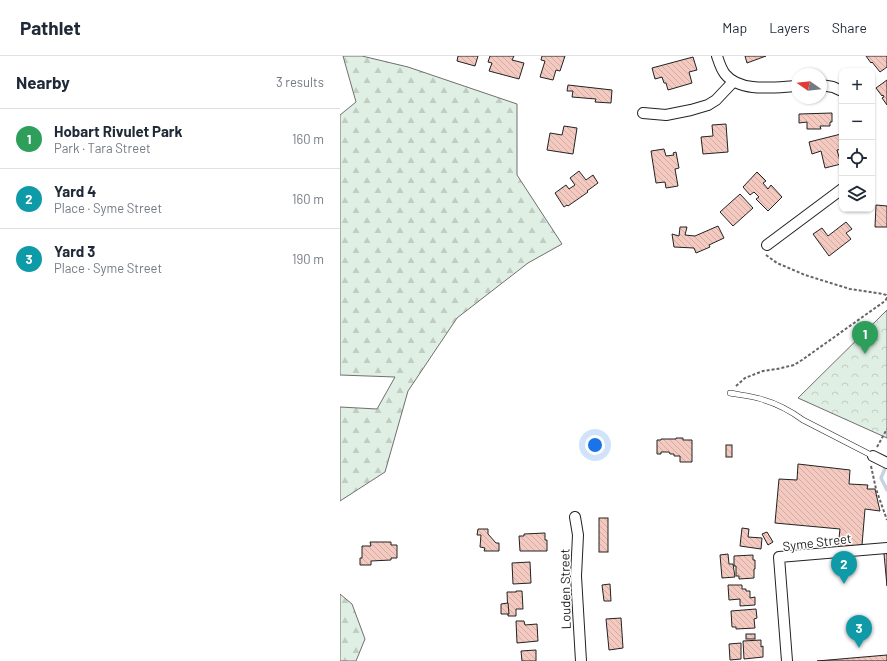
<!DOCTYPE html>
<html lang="en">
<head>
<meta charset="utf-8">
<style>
  :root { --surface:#fff; --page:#f6f6f7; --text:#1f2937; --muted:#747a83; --line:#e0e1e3; --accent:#0b8043 }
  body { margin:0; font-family:Barlow,sans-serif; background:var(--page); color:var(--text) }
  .controls { position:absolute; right:12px; top:12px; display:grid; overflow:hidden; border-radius:8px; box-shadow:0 1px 3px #0004 }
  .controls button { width:36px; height:36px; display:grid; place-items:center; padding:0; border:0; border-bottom:1px solid var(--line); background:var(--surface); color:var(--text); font:20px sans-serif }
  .compass { position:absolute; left:451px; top:12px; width:36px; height:36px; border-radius:50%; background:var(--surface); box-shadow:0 1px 3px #0004; rotate:284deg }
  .you { position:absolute; left:255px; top:389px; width:14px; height:14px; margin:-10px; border:3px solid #fff; border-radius:50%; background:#1a73e8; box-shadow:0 0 0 6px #1a73e833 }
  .badge { display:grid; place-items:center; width:26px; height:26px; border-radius:50%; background:var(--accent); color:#fff; font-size:13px; font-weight:700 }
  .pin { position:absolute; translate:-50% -33px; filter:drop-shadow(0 1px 2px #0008) }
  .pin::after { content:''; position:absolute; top:21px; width:14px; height:12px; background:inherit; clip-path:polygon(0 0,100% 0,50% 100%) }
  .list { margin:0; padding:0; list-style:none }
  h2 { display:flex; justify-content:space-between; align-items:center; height:52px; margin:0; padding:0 16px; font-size:17px }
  h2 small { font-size:13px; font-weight:400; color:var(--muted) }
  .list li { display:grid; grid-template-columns:26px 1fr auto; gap:12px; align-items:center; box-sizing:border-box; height:60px; padding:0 16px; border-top:1px solid var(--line) }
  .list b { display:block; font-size:15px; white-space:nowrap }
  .list p { margin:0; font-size:13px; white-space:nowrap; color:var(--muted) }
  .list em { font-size:13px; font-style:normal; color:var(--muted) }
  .icon { flex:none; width:22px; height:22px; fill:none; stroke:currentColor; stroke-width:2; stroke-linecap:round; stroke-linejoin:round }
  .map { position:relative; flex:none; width:547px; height:605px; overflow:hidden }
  header { display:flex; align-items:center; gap:24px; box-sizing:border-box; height:56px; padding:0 20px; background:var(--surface); border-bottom:1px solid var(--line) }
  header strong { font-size:19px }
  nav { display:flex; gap:22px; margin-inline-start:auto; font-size:14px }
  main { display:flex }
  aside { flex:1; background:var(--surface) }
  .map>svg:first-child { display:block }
  .forest { fill:url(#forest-firs); stroke:#6f6f6f }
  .park { fill:url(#park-crowns); stroke:#6f6f6f }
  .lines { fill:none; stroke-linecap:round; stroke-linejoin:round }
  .stream { stroke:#c7d3dd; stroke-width:3.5 }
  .building { fill:url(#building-back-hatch); stroke:#222 }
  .lane-casing { stroke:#222; stroke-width:6 }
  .street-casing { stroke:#222; stroke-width:12 }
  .path { stroke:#646464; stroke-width:2; stroke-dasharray:3 2; stroke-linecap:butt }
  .lane { stroke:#fff; stroke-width:5 }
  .street { stroke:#fff; stroke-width:10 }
  .labels { text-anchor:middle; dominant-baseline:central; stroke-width:3; stroke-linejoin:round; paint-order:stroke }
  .street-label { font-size:13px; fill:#222; stroke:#fff }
</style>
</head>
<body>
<header>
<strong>Pathlet</strong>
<nav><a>Map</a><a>Layers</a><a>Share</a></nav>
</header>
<main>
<aside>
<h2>Nearby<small>3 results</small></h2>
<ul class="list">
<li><span class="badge" style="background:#2e9e5b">1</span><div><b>Hobart Rivulet Park</b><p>Park · Tara Street</p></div><em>160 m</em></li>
<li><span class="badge" style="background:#0f9aa8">2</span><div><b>Yard 4</b><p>Place · Syme Street</p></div><em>160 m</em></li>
<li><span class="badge" style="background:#0f9aa8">3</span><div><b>Yard 3</b><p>Place · Syme Street</p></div><em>190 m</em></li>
</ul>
</aside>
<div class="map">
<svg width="547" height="605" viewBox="0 0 547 605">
  <defs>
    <pattern id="forest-firs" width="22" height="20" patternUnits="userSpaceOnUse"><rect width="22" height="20" fill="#e0efe3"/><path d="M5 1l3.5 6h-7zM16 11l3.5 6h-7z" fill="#c0cdc2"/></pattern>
    <pattern id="park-crowns" width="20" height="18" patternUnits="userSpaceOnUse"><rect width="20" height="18" fill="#e0efe3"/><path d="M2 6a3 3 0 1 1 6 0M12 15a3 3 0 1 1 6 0" fill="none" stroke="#c0cdc2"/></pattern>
    <pattern id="building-back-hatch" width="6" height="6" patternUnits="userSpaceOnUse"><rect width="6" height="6" fill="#f3c9c0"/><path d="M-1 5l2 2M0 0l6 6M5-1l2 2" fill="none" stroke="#d0aca5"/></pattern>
  </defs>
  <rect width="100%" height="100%" fill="#fff"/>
  <g class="forest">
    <path d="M 3,0 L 22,0 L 68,11 L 177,48 L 177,119 L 222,188 L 188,207 L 117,262 L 68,335 L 45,416 L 0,445 L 0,351 L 37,353 L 55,321 L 0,319 L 0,59 L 16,46 Z"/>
    <path d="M 0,538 L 12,548 L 25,583 L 16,605 L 0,605 Z"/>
  </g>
  <path class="park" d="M 547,254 L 547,382 L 458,342 Z"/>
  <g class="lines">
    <path class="stream" d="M 547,408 L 541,422 L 547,434"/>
  </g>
  <g class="building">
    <path d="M 118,0 L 138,0 L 135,10 L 117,5 Z"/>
    <path d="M 150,0 L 174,0 L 172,4 L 184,7 L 179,23 L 149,15 L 152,7 L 148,6 Z"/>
    <path d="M 202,0 L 225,0 L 220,15 L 216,14 L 213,24 L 200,21 L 205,5 L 201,4 Z"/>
    <path d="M 405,0 L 426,0 L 407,7 Z"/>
    <path d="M 526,0 L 547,0 L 547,11 L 540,16 L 532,6 L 531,7 Z"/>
    <path d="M 353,1 L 357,14 L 349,16 L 352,27 L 328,34 L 326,27 L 324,27 L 322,21 L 315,23 L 312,12 Z"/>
    <path d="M 547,24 L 547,49 L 542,42 L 544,41 L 543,39 L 542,40 L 536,32 Z"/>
    <path d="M 228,29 L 272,34 L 271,47 L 255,46 L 256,43 L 232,41 L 233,35 L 227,35 Z"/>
    <path d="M 492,57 L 492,66 L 490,66 L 490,70 L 480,70 L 481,73 L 467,73 L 467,66 L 459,67 L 459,58 Z"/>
    <path d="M 386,68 L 388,96 L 363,98 L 361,81 L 373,80 L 372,69 Z"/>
    <path d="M 224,70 L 237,72 L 233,98 L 207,94 L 210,77 L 222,79 Z"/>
    <path d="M 501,78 L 502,93 L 497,94 L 501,108 L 485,112 L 481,95 L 472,98 L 469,86 Z"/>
    <path d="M 324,93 L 326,100 L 334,99 L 333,97 L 336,96 L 339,112 L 335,113 L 338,130 L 326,132 L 325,126 L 316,127 L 311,95 Z"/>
    <path d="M 239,115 L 246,124 L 253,119 L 258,127 L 247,135 L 248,136 L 228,150 L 227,149 L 224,151 L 215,137 L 226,129 L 229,133 L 235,129 L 230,122 Z"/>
    <path d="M 417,116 L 426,125 L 423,127 L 428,133 L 431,129 L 442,141 L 428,155 L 416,143 L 419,141 L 414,136 L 410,139 L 403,131 Z"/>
    <path d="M 400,138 L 413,152 L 393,170 L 380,156 Z"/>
    <path d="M 536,149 L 547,150 L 547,171 L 535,171 Z"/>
    <path d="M 506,166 L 512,173 L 506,177 L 511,183 L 489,200 L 473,178 L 482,172 L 488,180 Z"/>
    <path d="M 378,170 L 384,182 L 369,189 L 370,191 L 356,197 L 354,192 L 334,191 L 332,178 L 339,180 L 340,171 L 347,171 L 345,179 L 355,180 Z"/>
    <path d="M 336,382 L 343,382 L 343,384 L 352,384 L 352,406 L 340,406 L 340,400 L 334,400 L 334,398 L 330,398 L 329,396 L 321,396 L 321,398 L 317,398 L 317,384 L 321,384 L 321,383 L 336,383 Z"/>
    <rect x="386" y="389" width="6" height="12"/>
    <path d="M 458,408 L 510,414 L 509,428 L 528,429 L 527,433 L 535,433 L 540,455 L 525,453 L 522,489 L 498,491 L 500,473 L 435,467 L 439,423 L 457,424 Z"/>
    <rect x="259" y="462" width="9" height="34"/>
    <path d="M 402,472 L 409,473 L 408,481 L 422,482 L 421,493 L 400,490 Z"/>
    <path d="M 138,473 L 148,473 L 148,478 L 156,487 L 159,487 L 159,495 L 144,495 L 145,492 L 140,491 L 141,479 L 137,479 Z"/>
    <path d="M 427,476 L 433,486 L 428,489 L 422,478 Z"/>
    <path d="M 205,477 L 205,484 L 207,484 L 207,495 L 180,495 L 179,480 L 184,480 L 184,478 Z"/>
    <path d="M 30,486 L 51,486 L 51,489 L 57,489 L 57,502 L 51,502 L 51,504 L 31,505 L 31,509 L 20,509 L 20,502 L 22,502 L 22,490 L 31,490 Z"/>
    <path d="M 468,487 L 469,493 L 450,495 L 450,489 Z"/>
    <path d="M 547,497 L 547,530 L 544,498 Z"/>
    <path d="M 388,498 L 389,508 L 393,508 L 395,521 L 382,522 L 380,499 Z"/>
    <path d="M 413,499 L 413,504 L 415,504 L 415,513 L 414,513 L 414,522 L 399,523 L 399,520 L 396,520 L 396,510 L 394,510 L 394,500 Z"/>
    <path d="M 190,506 L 191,527 L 173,528 L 172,507 Z"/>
    <path d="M 270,528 L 271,545 L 264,545 L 262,529 Z"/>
    <path d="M 388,529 L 402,529 L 402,533 L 406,533 L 406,535 L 410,535 L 410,542 L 415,541 L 415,549 L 400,550 L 400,543 L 389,544 Z"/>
    <path d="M 176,535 L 182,535 L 183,553 L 176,553 L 176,560 L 168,560 L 167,536 L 176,536 Z"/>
    <path d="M 168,547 L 169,558 L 161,558 L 161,548 Z"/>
    <path d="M 416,553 L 417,562 L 414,563 L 415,572 L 396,573 L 396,571 L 392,571 L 391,555 Z"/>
    <path d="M 281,562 L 283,592 L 269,594 L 266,563 Z"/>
    <path d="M 176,565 L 184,565 L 185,569 L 197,568 L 198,585 L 177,587 Z"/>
    <rect x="406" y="578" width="9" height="5"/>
    <path d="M 421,584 L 421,591 L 423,590 L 423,601 L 404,603 L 403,585 Z"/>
    <path d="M 401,587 L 401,603 L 390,604 L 389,588 Z"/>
    <path d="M 196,594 L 196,605 L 182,605 L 181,595 Z"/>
    <path d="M 547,599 L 547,605 L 477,605 Z"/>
  </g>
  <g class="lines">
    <g class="lane-casing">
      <path id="lane" d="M 390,337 C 400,339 411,340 421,343 C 435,347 451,355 463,364 L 533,400"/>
    </g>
    <g class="street-casing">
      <g id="street">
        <path d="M 377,0 C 379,6 381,13 385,18 C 400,37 435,31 457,30"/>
        <path d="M 481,29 L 493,31 L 502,35"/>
        <path d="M 303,57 L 326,59 L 351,54 L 368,49 L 376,44 L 393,26"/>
        <path d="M 427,189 L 502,133"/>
        <path d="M 533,400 L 547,407"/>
        <path d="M 235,461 L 238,479 L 236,520 L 241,605"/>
        <path d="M 447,605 L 439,501 L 547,492"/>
      </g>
    </g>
    <g class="path">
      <path d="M 426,199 L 437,207 L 465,219 L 510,233 L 543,238 L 546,239 L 547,242"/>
      <path d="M 396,330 L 405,322 L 423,315 L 437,313 L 454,309 L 462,304 L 545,245 L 547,242"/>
      <path d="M 537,391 L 547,373"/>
      <path d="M 531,410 L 536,433 L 547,464"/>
    </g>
    <use href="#lane" class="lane"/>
    <use href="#street" class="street"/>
  </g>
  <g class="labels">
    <g class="street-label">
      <text transform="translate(477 486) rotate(-7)">Syme Street</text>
      <text transform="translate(225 533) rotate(-91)">Louden Street</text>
    </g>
  </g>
</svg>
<div class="controls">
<button>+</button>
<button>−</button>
<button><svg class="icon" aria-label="locate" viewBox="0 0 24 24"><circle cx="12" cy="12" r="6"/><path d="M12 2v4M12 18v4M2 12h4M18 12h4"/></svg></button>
<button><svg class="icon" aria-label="layers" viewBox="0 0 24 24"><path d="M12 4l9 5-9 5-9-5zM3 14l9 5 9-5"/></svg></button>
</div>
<svg class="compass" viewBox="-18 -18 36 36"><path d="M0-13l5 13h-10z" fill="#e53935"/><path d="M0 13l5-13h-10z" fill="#747a83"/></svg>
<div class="you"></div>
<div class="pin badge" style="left:525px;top:298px;background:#2e9e5b">1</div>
<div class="pin badge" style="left:504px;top:528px;background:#0f9aa8">2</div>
<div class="pin badge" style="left:519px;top:592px;background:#0f9aa8">3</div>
</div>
</main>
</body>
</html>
